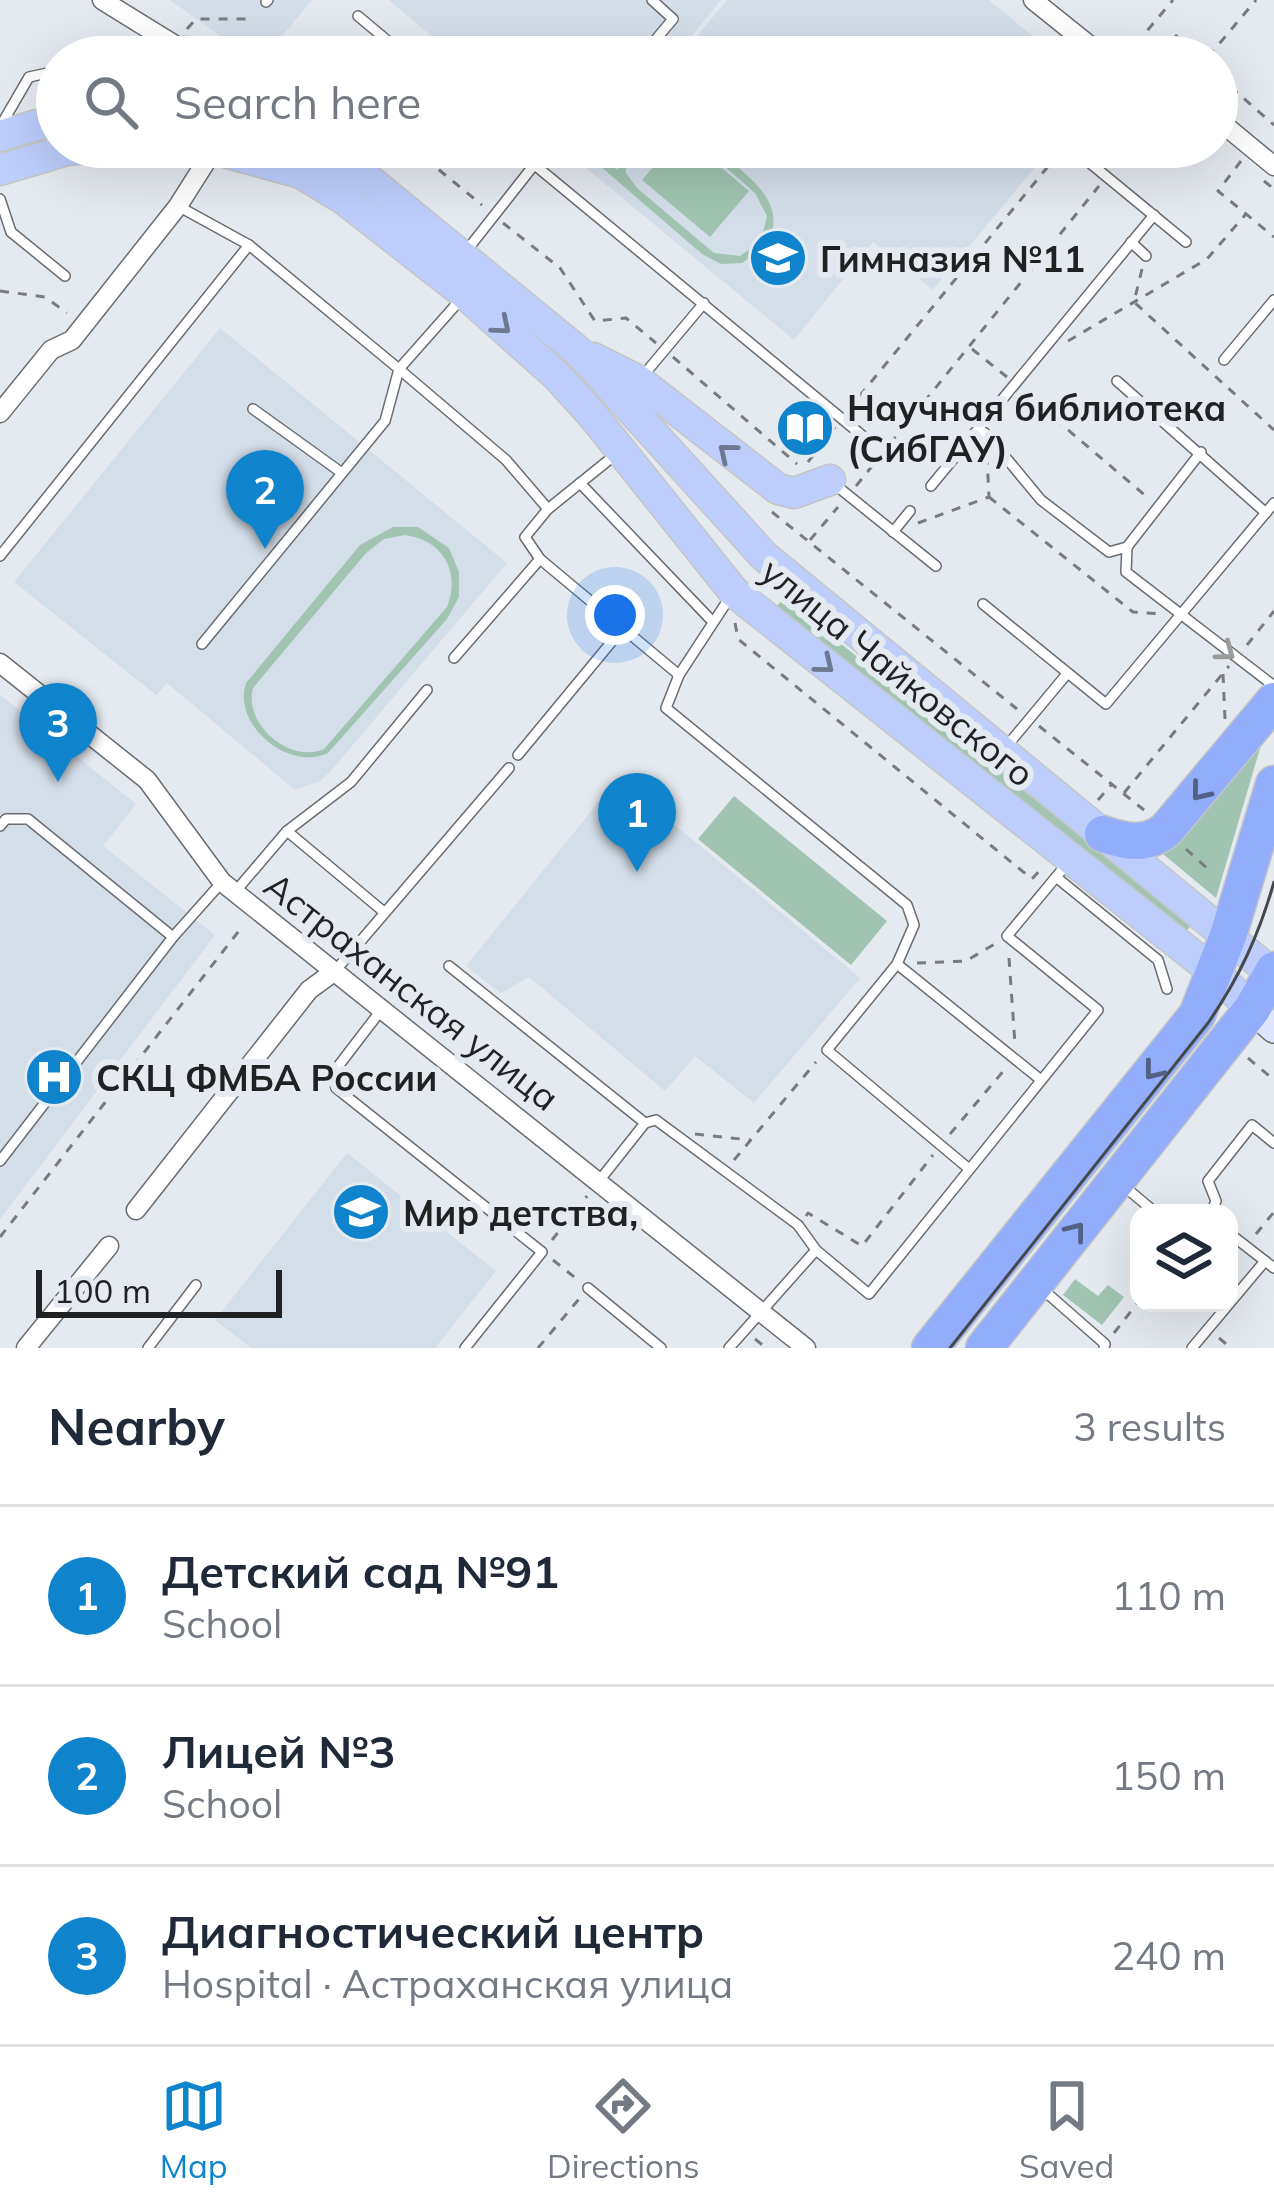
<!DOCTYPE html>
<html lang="en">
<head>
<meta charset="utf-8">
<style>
  :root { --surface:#fff; --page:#f6f6f7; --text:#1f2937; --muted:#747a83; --line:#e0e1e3; --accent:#0f84cd }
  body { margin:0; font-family:Mulish,sans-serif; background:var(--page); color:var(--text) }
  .controls { position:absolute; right:36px; bottom:36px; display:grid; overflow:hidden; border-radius:24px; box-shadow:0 12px 48px #0002 }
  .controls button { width:108px; height:108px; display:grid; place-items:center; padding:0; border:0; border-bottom:3px solid var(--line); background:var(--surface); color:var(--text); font:60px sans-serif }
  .scale { position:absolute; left:36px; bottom:30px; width:246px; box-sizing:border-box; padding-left:12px; border:6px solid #1f2123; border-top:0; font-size:33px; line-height:42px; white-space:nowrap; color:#1f2123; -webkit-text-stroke:9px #e5eaf0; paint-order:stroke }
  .you { position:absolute; left:615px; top:615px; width:42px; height:42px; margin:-30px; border:9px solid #fff; border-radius:50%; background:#1a73e8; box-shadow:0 0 0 18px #1a73e833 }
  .badge { display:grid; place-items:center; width:78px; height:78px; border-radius:50%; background:var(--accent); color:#fff; font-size:39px; font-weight:700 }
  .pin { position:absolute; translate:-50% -99px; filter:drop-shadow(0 3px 6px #0008) }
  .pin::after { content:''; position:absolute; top:63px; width:42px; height:36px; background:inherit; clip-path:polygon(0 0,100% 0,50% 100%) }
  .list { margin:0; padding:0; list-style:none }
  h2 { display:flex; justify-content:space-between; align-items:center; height:156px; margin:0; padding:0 48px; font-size:51px }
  h2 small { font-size:39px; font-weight:400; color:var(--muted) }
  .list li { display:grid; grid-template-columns:78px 1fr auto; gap:36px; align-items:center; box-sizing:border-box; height:180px; padding:0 48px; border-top:3px solid var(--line) }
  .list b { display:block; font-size:45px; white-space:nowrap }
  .list p { margin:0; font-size:39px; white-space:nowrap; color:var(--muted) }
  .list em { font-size:39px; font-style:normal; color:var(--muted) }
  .icon { flex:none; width:66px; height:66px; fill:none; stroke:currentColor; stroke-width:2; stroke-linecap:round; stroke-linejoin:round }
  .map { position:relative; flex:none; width:1274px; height:1348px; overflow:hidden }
  .search { position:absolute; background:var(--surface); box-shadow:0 12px 48px #0002; left:36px; right:36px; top:36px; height:132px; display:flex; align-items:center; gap:30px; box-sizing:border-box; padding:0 42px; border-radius:66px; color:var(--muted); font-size:45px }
  .sheet { height:696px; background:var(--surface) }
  nav { display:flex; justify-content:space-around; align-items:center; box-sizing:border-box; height:168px; border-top:3px solid var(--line); background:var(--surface); font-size:33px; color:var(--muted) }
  nav a { display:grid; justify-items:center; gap:6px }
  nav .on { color:var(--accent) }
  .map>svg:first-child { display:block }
  .built { fill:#d4dee9 }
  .green { fill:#a1c4b2; fill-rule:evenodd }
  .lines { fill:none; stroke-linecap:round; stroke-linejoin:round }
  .lane-casing { stroke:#696d72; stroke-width:12 }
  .street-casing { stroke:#696d72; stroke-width:21 }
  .secondary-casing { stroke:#696d72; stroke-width:30 }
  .primary-casing { stroke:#c5c5c6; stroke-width:33 }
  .highway-casing { stroke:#c5c5c6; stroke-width:39 }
  .path { stroke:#787c7f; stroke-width:3; stroke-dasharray:9 9; stroke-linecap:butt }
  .lane { stroke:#fff; stroke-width:9 }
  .street { stroke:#fff; stroke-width:18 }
  .secondary { stroke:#dee6fe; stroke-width:27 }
  .primary { stroke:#bdcefd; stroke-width:30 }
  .highway { stroke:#91adfb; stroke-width:36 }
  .tram { stroke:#46494c; stroke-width:3 }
  .oneway { stroke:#6e7890 }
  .oneway2 { stroke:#9a9b9c }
  .oneway3 { stroke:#526084 }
  .labels { text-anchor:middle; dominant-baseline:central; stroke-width:12; stroke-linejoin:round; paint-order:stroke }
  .poi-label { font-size:36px; font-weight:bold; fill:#1f2123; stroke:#e5eaf0; text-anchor:start }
  .street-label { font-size:36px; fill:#1f2123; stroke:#e5eaf0 }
</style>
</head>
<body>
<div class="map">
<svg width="1274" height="1348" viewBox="0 0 1274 1348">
  <rect width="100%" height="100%" fill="#e5eaf0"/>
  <g class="built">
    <path d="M 170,0 L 312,0 L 265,57 L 249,57 Z"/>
    <path d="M 389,0 L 721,0 L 674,57 L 456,57 Z"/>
    <path d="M 727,0 L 989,0 L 1058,57 L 680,57 Z"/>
    <path d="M 605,147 L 1052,147 L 933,290 L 873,242 L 794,340 L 587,169 Z"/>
    <path d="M 220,328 L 507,563 L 330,772 L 320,781 L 295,790 L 167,683 L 156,695 L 14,582 Z"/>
    <path d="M 0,695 L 136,804 L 103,846 L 215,935 L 0,1219 Z"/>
    <path d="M 618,778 L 860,978 L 754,1103 L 695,1056 L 665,1091 L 529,977 L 501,993 L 466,966 Z"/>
    <path d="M 347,1153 L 496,1271 L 435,1348 L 251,1348 L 215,1320 Z"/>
  </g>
  <g class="green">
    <path d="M 619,147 L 626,147 L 626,173 L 637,188 L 714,253 L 740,256 L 761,241 L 767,216 L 755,193 L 702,147 L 713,147 C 743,173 791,200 767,245 L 742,263 L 721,264 L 702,254 L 599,165 L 604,159 L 618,170 Z"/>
    <path d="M 670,147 L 697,147 L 749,191 L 710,237 L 642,180 Z"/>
    <path d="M 393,527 L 418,527 L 449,548 L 459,572 L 459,597 L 447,619 L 328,753 C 289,772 232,725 246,683 L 360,545 ZM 405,535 C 443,540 461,572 447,607 L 324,749 C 290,764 243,724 253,688 L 366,553 L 384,539 Z"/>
    <path d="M 784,598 L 1191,925 L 1186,932 L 772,612 Z"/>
    <path d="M 1264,735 L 1216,898 L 1163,854 Z"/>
    <path d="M 734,796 L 887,921 L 851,965 L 698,839 Z"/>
    <path d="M 1075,1279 L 1098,1296 L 1108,1285 L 1124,1297 L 1102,1325 L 1063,1295 Z"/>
  </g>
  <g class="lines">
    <g class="lane-casing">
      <g id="lane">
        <path d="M 266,2 L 268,0"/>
        <path d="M 358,16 L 407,57"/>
        <path d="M 641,57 L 673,19 L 652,0"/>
        <path d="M 0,127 L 29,77 L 57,71"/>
        <path d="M 513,147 L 864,437"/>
        <path d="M 1090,163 L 1186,242"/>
        <path d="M 0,199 L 11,232 L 65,276"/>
        <path d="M 178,206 L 249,245 L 399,369 L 506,460 L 548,509"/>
        <path d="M 1131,242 L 1146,256"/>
        <path d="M 467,250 L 534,165"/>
        <path d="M 1224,360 L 1274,300"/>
        <path d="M 642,377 L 704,303"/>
        <path d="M 1117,381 L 1266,513"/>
        <path d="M 253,409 L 342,473"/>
        <path d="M 978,430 L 985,433 L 1001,452"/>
        <path d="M 615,455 L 548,509 L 525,537 L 540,559 L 679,675"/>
        <path d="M 1007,459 L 1041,500 L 1109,552 L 1127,547 L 1201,452"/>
        <path d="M 580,483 L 712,621"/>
        <path d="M 833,483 L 936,566"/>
        <path d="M 931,486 L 1154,215"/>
        <path d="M 893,532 L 910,511"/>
        <path d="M 1127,547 L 1126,572 L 1274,686"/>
        <path d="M 0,556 L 249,245"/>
        <path d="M 730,597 L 679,675 L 666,708 L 907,905 L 914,925 L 897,964 L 827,1050 L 968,1168"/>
        <path d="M 983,604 L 1106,704 L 1274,503"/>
        <path d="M 202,644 L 385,421 L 399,369 L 461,299"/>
        <path d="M 454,658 L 540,559"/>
        <path d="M 1006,747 L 1066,675"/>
        <path d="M 518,755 L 623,628"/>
        <path d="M 0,826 L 6,819 L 28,819 L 173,937 L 0,1161"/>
        <path d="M 287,831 L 384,912"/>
        <path d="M 1056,877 L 1158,960 L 1167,989"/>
        <path d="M 235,892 L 287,831 L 351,782 L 427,690"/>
        <path d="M 173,937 L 222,882"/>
        <path d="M 897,964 L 1041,1080"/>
        <path d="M 449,966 L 645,1123 L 599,1181"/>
        <path d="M 335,971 L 509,768"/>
        <path d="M 382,1009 L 333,1073 L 336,1088 L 542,1252 L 465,1348"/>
        <path d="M 645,1123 L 656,1120 L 798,1225 L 816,1250 L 729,1348"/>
        <path d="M 1125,1187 L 1156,1213"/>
        <path d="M 1211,1213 L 1216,1201 L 1208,1181 L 1252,1125 L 1274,1143"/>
        <path d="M 1229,1233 L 1274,1268"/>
        <path d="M 816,1250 L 869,1294 L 1098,1010 L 1007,936 L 1066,865"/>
        <path d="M 1040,1287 L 1105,1344 L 1104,1348"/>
        <path d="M 588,1288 L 661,1348"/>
        <path d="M 148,1348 L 196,1285"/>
        <path d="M 1192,1348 L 1265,1261"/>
      </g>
    </g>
    <g class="street-casing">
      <g id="street">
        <path d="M 102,0 L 191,55"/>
        <path d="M 1033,0 L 1104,57"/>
        <path d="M 1217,119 L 1274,166"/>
        <path d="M 0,413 L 51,350 L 72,340 L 178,206 L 214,149"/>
        <path d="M 0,663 L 147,780 L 222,882 L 806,1348"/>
        <path d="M 136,1210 L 309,990 L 335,971"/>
        <path d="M 26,1348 L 109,1246"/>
      </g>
    </g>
    <g class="secondary-casing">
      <path id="secondary" d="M 1252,1009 L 1274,1029"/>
    </g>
    <g class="primary-casing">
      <g id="primary">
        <path d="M 185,52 L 188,57"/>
        <path d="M 0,136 L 57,119"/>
        <path d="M 186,147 L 214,149 L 301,173 L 345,200 L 465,294 L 557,376 L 594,417 L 734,592 L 1214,972 L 1252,1009"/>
        <path d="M 316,147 L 369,180 L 579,352 L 764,556 L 1273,974"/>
        <path d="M 0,170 L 67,150 L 96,147"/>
        <path d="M 593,358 L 639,381 L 778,489 L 794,493 L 830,480"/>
      </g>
    </g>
    <g class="highway-casing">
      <g id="highway">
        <path d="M 1103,834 C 1127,842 1146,846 1166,830 L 1274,701"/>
        <path d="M 930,1348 L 1197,1015 L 1228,936 L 1274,784"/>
        <path d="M 984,1348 L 1252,1009 L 1274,970"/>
      </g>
    </g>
    <g class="path">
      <path d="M 187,29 L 196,19 L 251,19"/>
      <path d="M 1175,35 L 1202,57"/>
      <path d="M 1136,44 L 1173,0"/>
      <path d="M 210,49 L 224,57"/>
      <path d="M 1208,57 L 1256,0"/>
      <path d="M 1217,75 L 1274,125"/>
      <path d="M 411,147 L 482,205"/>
      <path d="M 1241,161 L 1218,191 L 1274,237"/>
      <path d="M 1116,164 L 1130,147"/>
      <path d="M 1264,181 L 1274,189"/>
      <path d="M 503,223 L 560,268 L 595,321 L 626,318 L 656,343"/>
      <path d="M 1142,269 L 1134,302 L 1274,430"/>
      <path d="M 0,291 L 45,297 L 67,313"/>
      <path d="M 1068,341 L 1207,259 L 1246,214"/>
      <path d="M 972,349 L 1007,377"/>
      <path d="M 673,357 L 797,464"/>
      <path d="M 1027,395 L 1147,497"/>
      <path d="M 848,410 L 1064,147"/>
      <path d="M 808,462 L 835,427"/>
      <path d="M 856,486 L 1099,186"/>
      <path d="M 989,497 L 1133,612 L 1161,614"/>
      <path d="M 772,512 L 1017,709"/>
      <path d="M 918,523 L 989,497 L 987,457"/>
      <path d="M 810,540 L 838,507"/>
      <path d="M 735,623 L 738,639 L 1032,879 L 1041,869"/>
      <path d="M 1247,645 L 1274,611"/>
      <path d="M 1223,674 L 1225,719"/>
      <path d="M 1039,726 L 1144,810"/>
      <path d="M 1124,793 L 1229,666"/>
      <path d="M 1098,800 L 1111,785"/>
      <path d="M 1186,849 L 1210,871"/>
      <path d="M 1009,958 L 1015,1044"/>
      <path d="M 917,963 L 966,961 L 998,942"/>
      <path d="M 1248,1058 L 1274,1080"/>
      <path d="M 695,1134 L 750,1140"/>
      <path d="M 950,1134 L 1006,1068"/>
      <path d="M 734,1160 L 816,1062"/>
      <path d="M 806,1216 L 808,1213 L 862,1246 L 933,1155"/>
      <path d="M 1256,1234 L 1274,1212"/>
      <path d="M 0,1237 L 242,927"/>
      <path d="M 552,1240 L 587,1196"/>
      <path d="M 553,1260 L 578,1280"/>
      <path d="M 1114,1333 L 1139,1301"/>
      <path d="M 1219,1338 L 1231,1348"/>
      <path d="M 755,1339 L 766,1348"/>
      <path d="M 538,1348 L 579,1299"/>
    </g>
    <use href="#lane" class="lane"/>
    <use href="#street" class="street"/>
    <use href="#secondary" class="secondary"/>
    <use href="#primary" class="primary"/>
    <use href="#highway" class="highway"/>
    <path class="tram" d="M 950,1348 L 1208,1023 C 1239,978 1259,935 1274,882"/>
  </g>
  <defs><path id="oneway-chevron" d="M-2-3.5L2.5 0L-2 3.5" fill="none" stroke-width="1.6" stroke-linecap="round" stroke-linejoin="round" transform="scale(3)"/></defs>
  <g class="oneway">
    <use href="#oneway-chevron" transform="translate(502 326) rotate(40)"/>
    <use href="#oneway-chevron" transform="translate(727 452) rotate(-141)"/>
    <use href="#oneway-chevron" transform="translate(825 665) rotate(39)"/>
  </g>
  <use class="oneway2" href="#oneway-chevron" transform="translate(1226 652) rotate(37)"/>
  <g class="oneway3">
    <use href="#oneway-chevron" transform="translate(1200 792) rotate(129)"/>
    <use href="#oneway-chevron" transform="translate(1153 1071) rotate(128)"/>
    <use href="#oneway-chevron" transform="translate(1076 1231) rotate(-52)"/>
  </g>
  <defs>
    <g id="school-disc" transform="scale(3)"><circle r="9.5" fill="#0f84cd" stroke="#e5eaf0"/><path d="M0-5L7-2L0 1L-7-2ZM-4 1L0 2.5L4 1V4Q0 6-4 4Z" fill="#fff"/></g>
    <g id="library-disc" transform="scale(3)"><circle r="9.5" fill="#0f84cd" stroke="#e5eaf0"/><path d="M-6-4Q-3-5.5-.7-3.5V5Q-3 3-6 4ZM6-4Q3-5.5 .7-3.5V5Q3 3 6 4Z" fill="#fff"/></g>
    <g id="hospital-disc" transform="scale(3)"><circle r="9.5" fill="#0f84cd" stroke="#e5eaf0"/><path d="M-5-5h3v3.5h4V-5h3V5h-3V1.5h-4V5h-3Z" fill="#fff"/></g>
  </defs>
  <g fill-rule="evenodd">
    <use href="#school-disc" x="778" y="258"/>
    <use href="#library-disc" x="805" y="428"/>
    <use href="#hospital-disc" x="54" y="1077"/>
    <use href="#school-disc" x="361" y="1212"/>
  </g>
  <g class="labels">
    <g class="poi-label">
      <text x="820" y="258">Гимназия №11</text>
      <text x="847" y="407">Научная библиотека<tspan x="847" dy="41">(СибГАУ)</tspan></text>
      <text x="96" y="1077">СКЦ ФМБА России</text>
      <text x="403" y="1212">Мир детства,</text>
    </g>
    <g class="street-label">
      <text transform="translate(898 672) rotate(39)">улица Чайковского</text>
      <text transform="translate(412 991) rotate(38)">Астраханская улица</text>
    </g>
  </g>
</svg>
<div class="controls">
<button><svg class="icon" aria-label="layers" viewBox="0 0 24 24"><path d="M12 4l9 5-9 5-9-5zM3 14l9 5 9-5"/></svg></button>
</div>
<div class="scale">100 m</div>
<div class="you"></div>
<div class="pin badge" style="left:637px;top:872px">1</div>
<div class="pin badge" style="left:265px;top:549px">2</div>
<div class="pin badge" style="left:58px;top:782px">3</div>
<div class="search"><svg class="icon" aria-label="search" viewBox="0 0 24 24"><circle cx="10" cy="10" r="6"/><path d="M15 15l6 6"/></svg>Search here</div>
</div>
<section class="sheet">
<h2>Nearby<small>3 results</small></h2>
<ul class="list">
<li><span class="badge">1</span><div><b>Детский сад №91</b><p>School</p></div><em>110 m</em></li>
<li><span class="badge">2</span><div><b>Лицей №3</b><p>School</p></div><em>150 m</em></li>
<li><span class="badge">3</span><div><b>Диагностический центр</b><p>Hospital · Астраханская улица</p></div><em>240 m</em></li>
</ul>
</section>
<nav>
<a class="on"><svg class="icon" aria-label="map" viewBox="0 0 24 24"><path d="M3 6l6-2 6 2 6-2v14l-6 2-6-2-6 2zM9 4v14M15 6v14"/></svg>Map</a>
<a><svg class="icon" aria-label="directions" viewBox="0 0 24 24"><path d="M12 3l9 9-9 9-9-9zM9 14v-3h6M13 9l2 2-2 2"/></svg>Directions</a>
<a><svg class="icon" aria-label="saved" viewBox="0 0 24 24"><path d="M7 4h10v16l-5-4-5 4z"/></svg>Saved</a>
</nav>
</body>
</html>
